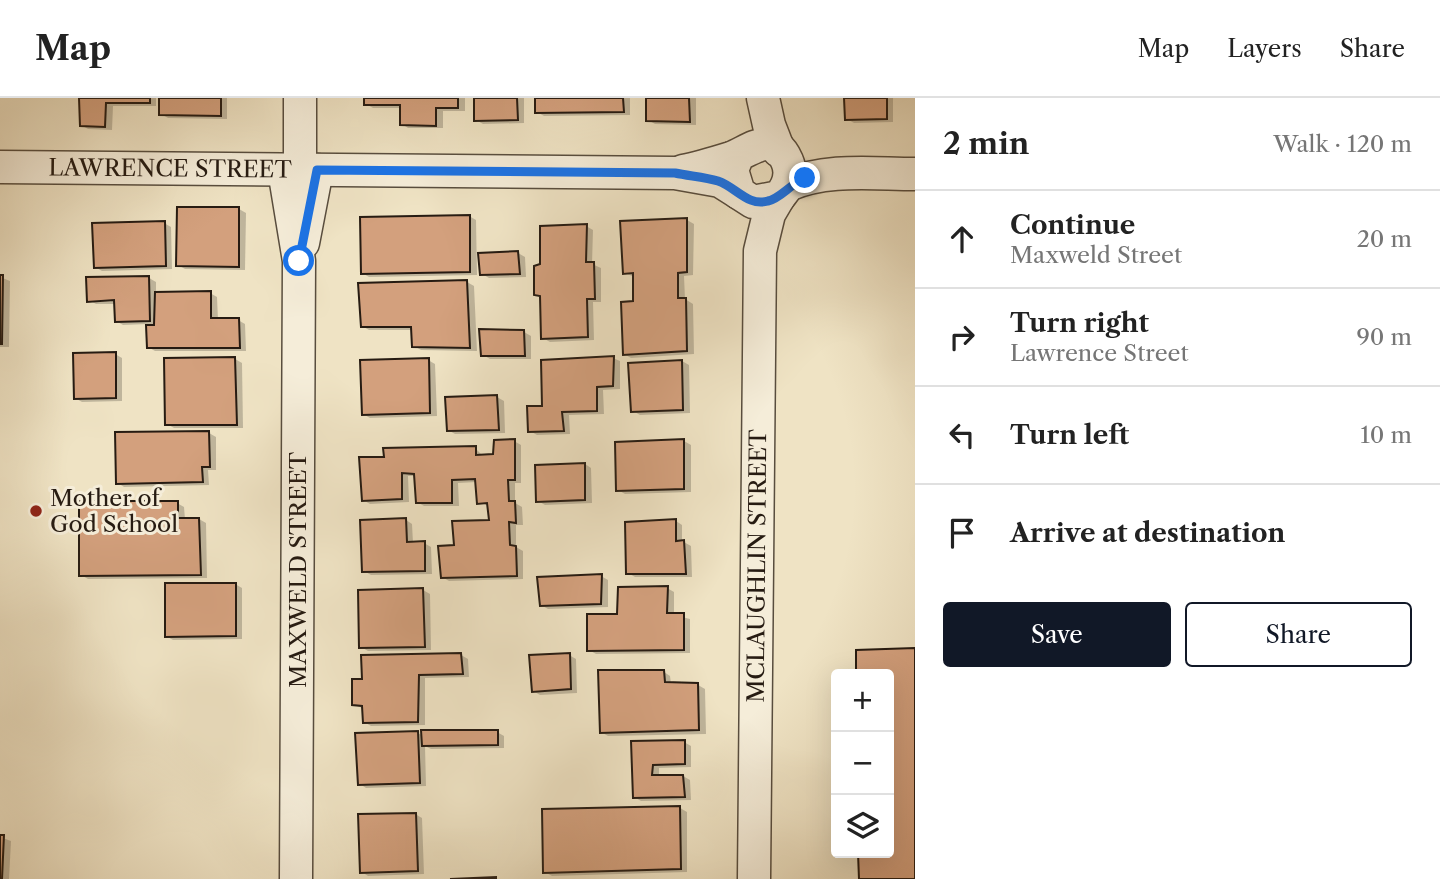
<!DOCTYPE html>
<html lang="en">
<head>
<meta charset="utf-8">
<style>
  :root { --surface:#fff; --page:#f6f6f6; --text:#222; --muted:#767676; --line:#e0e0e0; --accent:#111827 }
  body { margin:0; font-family:"Libre Caslon Text",serif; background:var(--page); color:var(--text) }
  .controls { position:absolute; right:21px; bottom:21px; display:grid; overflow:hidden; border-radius:7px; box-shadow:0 7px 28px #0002 }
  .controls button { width:63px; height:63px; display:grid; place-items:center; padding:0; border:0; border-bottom:2px solid var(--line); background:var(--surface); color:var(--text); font:35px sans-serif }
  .stop { position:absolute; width:21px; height:21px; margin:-16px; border:5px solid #1a73e8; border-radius:50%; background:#fff }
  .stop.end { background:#1a73e8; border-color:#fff; box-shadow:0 2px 7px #0008 }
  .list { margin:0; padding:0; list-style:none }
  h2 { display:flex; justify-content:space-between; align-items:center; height:91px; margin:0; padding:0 28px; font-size:30px }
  h2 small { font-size:23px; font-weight:400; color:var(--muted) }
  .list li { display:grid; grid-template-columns:46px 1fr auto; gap:21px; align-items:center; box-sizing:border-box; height:98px; padding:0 28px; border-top:2px solid var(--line) }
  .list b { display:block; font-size:26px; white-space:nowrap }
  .list p { margin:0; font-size:23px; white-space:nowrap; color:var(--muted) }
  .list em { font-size:23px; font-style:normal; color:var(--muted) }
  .actions { display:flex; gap:14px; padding:21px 28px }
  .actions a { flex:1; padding:16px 0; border:2px solid var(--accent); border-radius:7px; text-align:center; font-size:24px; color:var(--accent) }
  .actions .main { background:var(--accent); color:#fff }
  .icon { flex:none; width:38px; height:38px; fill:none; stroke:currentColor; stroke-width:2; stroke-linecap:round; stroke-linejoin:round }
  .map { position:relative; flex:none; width:915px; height:781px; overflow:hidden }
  header { display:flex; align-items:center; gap:42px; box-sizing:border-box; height:98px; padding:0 35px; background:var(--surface); border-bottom:2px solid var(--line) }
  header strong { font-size:33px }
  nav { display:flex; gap:38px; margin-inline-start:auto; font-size:24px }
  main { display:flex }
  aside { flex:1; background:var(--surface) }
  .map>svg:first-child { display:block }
  .shadow { fill:#0003 }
  .building { fill:#d3a07d; stroke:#261b12; stroke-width:2 }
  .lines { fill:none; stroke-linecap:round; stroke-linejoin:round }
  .street-casing { stroke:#584d3e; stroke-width:35 }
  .street { stroke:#f5edd9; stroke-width:32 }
  .route { stroke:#1a73e8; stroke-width:9 }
  .poi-dot { fill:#8f2418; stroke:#f5edd9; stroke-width:2.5 }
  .labels { text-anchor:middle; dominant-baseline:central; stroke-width:6; stroke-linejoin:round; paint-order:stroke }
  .street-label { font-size:23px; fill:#261b12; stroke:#f5edd9 }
  .poi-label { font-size:23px; fill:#261b12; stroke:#f5edd9; text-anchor:start }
</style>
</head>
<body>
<header>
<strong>Map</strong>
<nav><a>Map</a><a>Layers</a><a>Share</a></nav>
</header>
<main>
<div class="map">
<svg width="915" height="781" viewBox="0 0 915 781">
  <rect width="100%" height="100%" fill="#efe3c4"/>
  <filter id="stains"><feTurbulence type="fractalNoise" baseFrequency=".00286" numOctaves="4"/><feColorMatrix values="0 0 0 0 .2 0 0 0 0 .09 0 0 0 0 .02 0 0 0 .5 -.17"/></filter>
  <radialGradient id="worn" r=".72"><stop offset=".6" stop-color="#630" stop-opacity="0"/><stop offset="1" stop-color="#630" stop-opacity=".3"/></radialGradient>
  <g class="shadow">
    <path d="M 81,0 L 156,0 L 156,8 L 113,8 L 112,32 L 88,31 L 81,27 Z"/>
    <path d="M 161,0 L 227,0 L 227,21 L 168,20 L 161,16 Z"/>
    <path d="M 366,0 L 465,0 L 465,13 L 443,13 L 443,30 L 408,30 L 402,26 L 402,10 L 373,10 L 366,6 Z"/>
    <path d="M 476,0 L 524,0 L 524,25 L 483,26 L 476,22 Z"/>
    <path d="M 537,0 L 630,0 L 630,17 L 544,18 L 537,14 Z"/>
    <path d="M 648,0 L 696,0 L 696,27 L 655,26 L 648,22 Z"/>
    <path d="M 846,0 L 893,0 L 893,24 L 854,25 L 847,21 Z"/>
    <path d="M 239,111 L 246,115 L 245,172 L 185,171 L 178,167 Z"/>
    <path d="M 469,118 L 476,122 L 477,177 L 369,179 L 362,175 Z"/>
    <path d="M 687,122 L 694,126 L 693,177 L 684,178 L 685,201 L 693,206 L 694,256 L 631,260 L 624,256 L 635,205 L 635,179 L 624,175 Z"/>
    <path d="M 164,125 L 171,129 L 172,171 L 102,173 L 95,169 Z"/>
    <path d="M 586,128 L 593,132 L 592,166 L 601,170 L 601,204 L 593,204 L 594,242 L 550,244 L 543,240 L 542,200 L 536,196 L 542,167 Z"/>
    <path d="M 518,155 L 525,159 L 526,179 L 489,180 L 482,176 Z"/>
    <path d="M 0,179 L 10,183 L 9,249 L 0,249 Z"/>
    <path d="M 149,180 L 156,184 L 156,195 L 210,195 L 217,199 L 218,222 L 238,222 L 245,226 L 246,253 L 155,253 L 148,249 L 147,226 L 123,227 L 116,223 L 116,206 L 96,206 L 89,202 Z"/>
    <path d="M 467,184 L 474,188 L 477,253 L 421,252 L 414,248 L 413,232 L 369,232 L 362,228 Z"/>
    <path d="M 524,234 L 531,238 L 531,261 L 490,261 L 483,257 Z"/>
    <path d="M 115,256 L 122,260 L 122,303 L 82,304 L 75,300 Z"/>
    <path d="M 613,260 L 620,263 L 620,291 L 603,292 L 604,316 L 569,317 L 570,336 L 537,337 L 530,333 L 544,310 Z"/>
    <path d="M 235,261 L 242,265 L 243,330 L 174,330 L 167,326 Z"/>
    <path d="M 428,262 L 435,266 L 437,318 L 370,320 L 363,316 Z"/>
    <path d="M 682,263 L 689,267 L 690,315 L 640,317 L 633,313 Z"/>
    <path d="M 497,299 L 504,303 L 505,335 L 455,336 L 448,332 Z"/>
    <path d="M 209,335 L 216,339 L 216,372 L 208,372 L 209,387 L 124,389 L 118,385 Z"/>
    <path d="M 514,343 L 521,347 L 521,385 L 515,385 L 515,405 L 522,409 L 523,427 L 516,427 L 516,449 L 523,453 L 523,481 L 449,483 L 442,479 L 456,449 L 491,423 L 489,408 L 479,404 L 477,384 L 458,385 L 459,408 L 424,408 L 417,404 L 416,378 L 408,378 L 409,404 L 370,406 L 363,402 L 386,361 L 475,350 L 483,358 L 495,358 Z"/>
    <path d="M 684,343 L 691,347 L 691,394 L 625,396 L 618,392 Z"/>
    <path d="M 585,366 L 591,370 L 592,405 L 545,407 L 538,403 Z"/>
    <path d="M 177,405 L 184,409 L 185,421 L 199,421 L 206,425 L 207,480 L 88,481 L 81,477 Z"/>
    <path d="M 406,422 L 412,426 L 413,445 L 424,445 L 431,449 L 432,476 L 371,477 L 364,473 Z"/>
    <path d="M 676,423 L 682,427 L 682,443 L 691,448 L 692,479 L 635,479 L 628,475 Z"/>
    <path d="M 601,478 L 608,482 L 608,509 L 548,511 L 541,507 Z"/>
    <path d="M 235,486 L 242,490 L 242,541 L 173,542 L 166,538 Z"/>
    <path d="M 667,490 L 674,494 L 674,517 L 690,521 L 690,555 L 596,556 L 589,552 L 618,518 Z"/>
    <path d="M 423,492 L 430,496 L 431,552 L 368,553 L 361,549 Z"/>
    <path d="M 915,552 L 915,781 L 860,781 L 860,755 L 889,755 L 889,576 L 858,576 L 858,553 Z"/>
    <path d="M 461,557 L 468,561 L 469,579 L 425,580 L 425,627 L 371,628 L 364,624 L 364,611 L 354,606 Z"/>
    <path d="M 569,557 L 576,561 L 577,595 L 540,597 L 533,593 Z"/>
    <path d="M 664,574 L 670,578 L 671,586 L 698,587 L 705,591 L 706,636 L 608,638 L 601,634 Z"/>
    <path d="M 497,634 L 504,638 L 504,650 L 431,651 L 425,648 L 426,688 L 366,690 L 360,686 L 418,635 L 423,638 Z"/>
    <path d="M 684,644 L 691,648 L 691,669 L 659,670 L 659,679 L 683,678 L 690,682 L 691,702 L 641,703 L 634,699 L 633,645 Z"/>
    <path d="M 680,710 L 687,714 L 687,774 L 552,778 L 545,774 Z"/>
    <path d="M 415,716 L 422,720 L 424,776 L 368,778 L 362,774 Z"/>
    <path d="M 0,739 L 11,743 L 9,781 L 0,781 Z"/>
  </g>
  <g class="building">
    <path d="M 79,0 L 150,0 L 150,5 L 106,5 L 105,29 L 80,28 Z"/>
    <path d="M 159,0 L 221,0 L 221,18 L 159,17 Z"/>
    <path d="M 364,0 L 458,0 L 458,10 L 436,10 L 436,28 L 400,27 L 400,7 L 364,7 Z"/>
    <path d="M 474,0 L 517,0 L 518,22 L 474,23 Z"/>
    <path d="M 535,0 L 623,0 L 624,14 L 535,15 Z"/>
    <path d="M 646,0 L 689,0 L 690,24 L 646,23 Z"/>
    <path d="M 844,0 L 887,0 L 887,21 L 845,22 Z"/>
    <path d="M 177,109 L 239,109 L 239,169 L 176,168 Z"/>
    <path d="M 470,117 L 470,174 L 361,176 L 360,119 Z"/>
    <path d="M 687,120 L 687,174 L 678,175 L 678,200 L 686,200 L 687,253 L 623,257 L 621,204 L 633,203 L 633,175 L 623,176 L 620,123 Z"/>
    <path d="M 165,123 L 166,168 L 94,170 L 92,125 Z"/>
    <path d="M 587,126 L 586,164 L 594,164 L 595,201 L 587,201 L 588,239 L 541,241 L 540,198 L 534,197 L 534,168 L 540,166 L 540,128 Z"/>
    <path d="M 518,153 L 520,176 L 480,177 L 478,155 Z"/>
    <path d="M 0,177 L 3,177 L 2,246 L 0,246 Z"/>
    <path d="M 149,178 L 150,223 L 115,224 L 114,202 L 87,204 L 86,179 Z"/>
    <path d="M 467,182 L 470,250 L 412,249 L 411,229 L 361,229 L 358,185 Z"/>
    <path d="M 211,193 L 211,220 L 239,220 L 240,250 L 147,250 L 146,227 L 154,227 L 155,194 Z"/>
    <path d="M 479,231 L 524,232 L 525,258 L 481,258 Z"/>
    <path d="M 116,254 L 116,300 L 74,301 L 73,255 Z"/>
    <path d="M 614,258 L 613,288 L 597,289 L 597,313 L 562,314 L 564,333 L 528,334 L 527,308 L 542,308 L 541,262 Z"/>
    <path d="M 235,259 L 237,327 L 165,327 L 164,260 Z"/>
    <path d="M 429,260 L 430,315 L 362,317 L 360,262 Z"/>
    <path d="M 682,262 L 683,312 L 631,314 L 628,265 Z"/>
    <path d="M 497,297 L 499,332 L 447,333 L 445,299 Z"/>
    <path d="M 209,333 L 210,369 L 202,369 L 203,384 L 116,386 L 115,334 Z"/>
    <path d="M 515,341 L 515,382 L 508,382 L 509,403 L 515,403 L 516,425 L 509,424 L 510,447 L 516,448 L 517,478 L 441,480 L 438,448 L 454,447 L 452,423 L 489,422 L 487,405 L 477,406 L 475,381 L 452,382 L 452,405 L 416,405 L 414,376 L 402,375 L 402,401 L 362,403 L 359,359 L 384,359 L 383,350 L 476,348 L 476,357 L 493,356 L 494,342 Z"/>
    <path d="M 684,341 L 684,391 L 616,393 L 615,344 Z"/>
    <path d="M 585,365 L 585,402 L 536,404 L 535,367 Z"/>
    <path d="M 79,403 L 178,403 L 178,420 L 199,420 L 201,477 L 79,478 Z"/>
    <path d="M 406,420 L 407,444 L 425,443 L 425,473 L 362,474 L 360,422 Z"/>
    <path d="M 676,421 L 676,443 L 684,442 L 686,476 L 626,476 L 625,424 Z"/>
    <path d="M 602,476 L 601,506 L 540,508 L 537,479 Z"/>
    <path d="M 165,485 L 236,485 L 236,538 L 165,539 Z"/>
    <path d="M 668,488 L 667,515 L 684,515 L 684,552 L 587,553 L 587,516 L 617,516 L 618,489 Z"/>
    <path d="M 423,490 L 425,549 L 359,550 L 358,492 Z"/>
    <path d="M 915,550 L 915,781 L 859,781 L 858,755 L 889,755 L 889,576 L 856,576 L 856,552 Z"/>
    <path d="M 461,555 L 463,576 L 419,577 L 418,624 L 363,625 L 362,608 L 352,607 L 352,581 L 362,581 L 361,557 Z"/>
    <path d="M 570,555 L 571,591 L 532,594 L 529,557 Z"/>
    <path d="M 598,572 L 664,572 L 665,584 L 698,585 L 699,632 L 600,635 Z"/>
    <path d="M 421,632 L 498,632 L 498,647 L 422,648 Z"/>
    <path d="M 418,633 L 420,685 L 358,687 L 355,635 Z"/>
    <path d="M 685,642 L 685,666 L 653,667 L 652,677 L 683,677 L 685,699 L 633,700 L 631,643 Z"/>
    <path d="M 680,708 L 681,771 L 543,775 L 542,711 Z"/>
    <path d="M 416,715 L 418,773 L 360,775 L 358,716 Z"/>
    <path d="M 0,737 L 4,737 L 2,781 L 0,781 Z"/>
    <path d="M 496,779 L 496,781 L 450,781 Z"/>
  </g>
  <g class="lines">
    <g class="street-casing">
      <g id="street">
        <path d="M 763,0 L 769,27 L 779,53"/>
        <path id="s1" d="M 0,69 L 675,75 L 720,83 L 739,95"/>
        <path d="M 284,72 L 299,163 L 296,781"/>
        <path d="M 300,72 L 300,0"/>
        <path d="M 683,73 C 699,70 715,65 731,60 C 750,53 773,31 787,63 C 793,77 788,89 779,99 L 753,104 L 739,95 L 732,72 L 738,57"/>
        <path d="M 788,87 C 827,70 872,76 915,76"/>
        <path d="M 303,145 L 317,72"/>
        <path id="s2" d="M 754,781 L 760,153 L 769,116 L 779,99"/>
      </g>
    </g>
    <use href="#street" class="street"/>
  </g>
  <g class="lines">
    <path class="route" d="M 299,163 L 317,72 L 675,75 C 689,78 705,79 718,83 C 736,89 748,109 768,103 C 781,100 789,87 805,80"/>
  </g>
  <circle class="poi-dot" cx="36" cy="413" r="7"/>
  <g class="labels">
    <g class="street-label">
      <text stroke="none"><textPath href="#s1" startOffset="170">LAWRENCE STREET</textPath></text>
      <text stroke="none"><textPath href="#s2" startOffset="313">MCLAUGHLIN STREET</textPath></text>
      <text transform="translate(298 472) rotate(-90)">MAXWELD STREET</text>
    </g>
    <g class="poi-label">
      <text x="50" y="400">Mother of<tspan x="50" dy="26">God School</tspan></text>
    </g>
  </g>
  <rect width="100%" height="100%" filter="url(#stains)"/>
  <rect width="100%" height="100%" fill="url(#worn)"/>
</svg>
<div class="controls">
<button>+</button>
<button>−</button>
<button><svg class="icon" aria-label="layers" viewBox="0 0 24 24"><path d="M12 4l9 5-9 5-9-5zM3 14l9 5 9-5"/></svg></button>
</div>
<div class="stop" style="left:299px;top:163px"></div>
<div class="stop end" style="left:805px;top:80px"></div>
</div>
<aside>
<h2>2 min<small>Walk · 120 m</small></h2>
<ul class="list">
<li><svg class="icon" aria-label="ahead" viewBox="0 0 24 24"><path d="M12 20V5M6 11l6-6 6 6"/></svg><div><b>Continue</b><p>Maxweld Street</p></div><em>20 m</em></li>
<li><svg class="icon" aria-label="right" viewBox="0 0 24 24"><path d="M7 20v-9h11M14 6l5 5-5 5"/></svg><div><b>Turn right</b><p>Lawrence Street</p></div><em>90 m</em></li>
<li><svg class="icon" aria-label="left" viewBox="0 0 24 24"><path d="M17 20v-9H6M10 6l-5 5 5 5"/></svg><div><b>Turn left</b></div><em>10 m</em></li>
<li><svg class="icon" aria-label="arrive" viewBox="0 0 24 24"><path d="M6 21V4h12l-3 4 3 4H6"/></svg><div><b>Arrive at destination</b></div></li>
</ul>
<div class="actions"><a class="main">Save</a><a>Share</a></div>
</aside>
</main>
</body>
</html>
